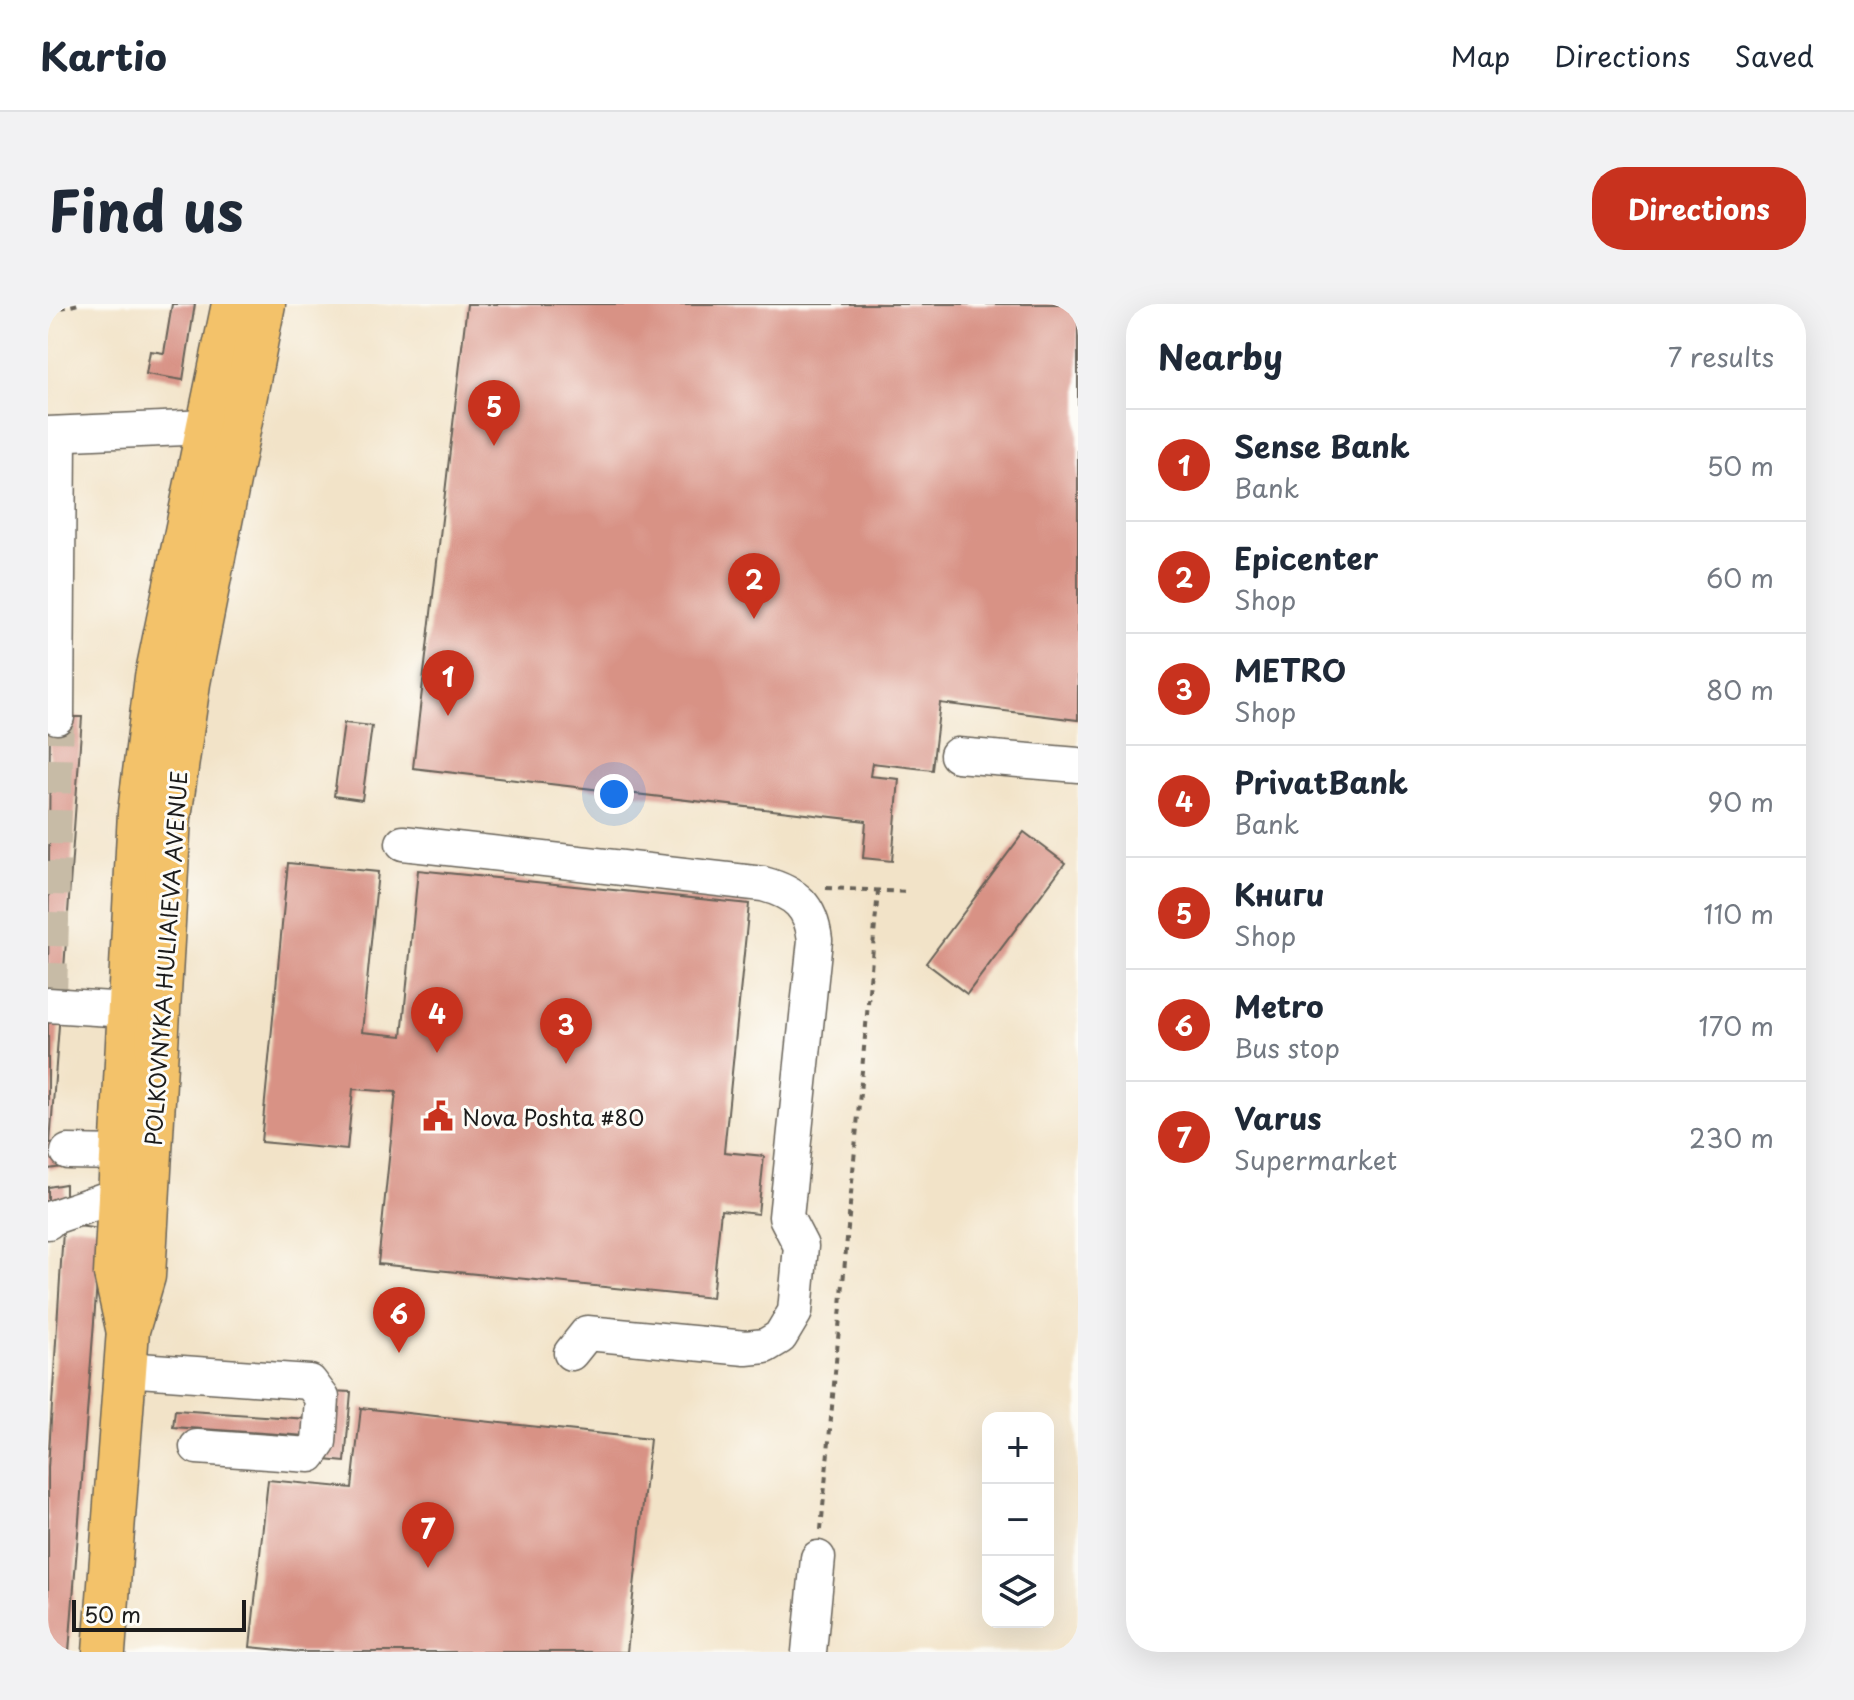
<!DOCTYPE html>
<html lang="en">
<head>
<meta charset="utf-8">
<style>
  :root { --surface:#fff; --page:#f2f2f3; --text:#1f2937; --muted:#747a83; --line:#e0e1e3; --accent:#c8321e }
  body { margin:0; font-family:"Playpen Sans",sans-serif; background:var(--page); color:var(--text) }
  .controls { position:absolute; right:24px; bottom:24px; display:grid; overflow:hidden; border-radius:16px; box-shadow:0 8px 32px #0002 }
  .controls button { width:72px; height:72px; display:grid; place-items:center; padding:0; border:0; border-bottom:2px solid var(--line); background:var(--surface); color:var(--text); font:40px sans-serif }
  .scale { position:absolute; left:24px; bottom:20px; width:174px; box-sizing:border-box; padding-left:8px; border:4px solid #1c1c1c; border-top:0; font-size:22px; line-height:28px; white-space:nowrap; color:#1c1c1c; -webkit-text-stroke:6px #fdfcf7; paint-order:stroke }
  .you { position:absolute; left:566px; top:490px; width:28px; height:28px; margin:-20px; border:6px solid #fff; border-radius:50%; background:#1a73e8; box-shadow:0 0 0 12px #1a73e833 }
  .badge { display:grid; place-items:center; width:52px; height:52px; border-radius:50%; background:var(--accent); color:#fff; font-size:26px; font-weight:700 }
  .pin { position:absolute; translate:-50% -66px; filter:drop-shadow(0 2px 4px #0008) }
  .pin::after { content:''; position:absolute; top:42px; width:28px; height:24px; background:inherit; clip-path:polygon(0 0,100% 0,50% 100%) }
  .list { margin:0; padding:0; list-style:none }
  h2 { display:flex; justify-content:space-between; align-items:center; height:104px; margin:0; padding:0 32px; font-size:34px }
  h2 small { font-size:26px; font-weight:400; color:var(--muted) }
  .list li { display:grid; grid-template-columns:52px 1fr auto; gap:24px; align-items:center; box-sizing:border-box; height:112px; padding:0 32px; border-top:2px solid var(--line) }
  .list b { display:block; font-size:30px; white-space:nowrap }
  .list p { margin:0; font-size:26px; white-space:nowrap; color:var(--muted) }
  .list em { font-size:26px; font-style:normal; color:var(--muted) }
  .icon { flex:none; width:44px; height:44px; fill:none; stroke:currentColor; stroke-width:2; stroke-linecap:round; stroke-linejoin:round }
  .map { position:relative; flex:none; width:1030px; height:1348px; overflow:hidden; border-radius:32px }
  header { display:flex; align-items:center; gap:48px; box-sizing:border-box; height:112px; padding:0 40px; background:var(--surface); border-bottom:2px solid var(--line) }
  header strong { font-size:38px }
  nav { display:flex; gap:44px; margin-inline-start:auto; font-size:28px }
  .intro { display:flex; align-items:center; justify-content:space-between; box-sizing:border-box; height:192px; padding:0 48px }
  h1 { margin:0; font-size:56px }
  .button { padding:20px 36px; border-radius:32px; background:var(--accent); color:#fff; font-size:28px; font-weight:700 }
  main { display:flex; gap:48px; padding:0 48px }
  aside { flex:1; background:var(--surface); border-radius:32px; box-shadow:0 8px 32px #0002 }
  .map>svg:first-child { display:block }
  .building { fill:#d89285 }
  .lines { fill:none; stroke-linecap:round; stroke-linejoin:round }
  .minor-tunnel { stroke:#c7bba6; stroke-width:34; stroke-dasharray:34 17; stroke-linecap:butt }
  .minor-casing { stroke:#676258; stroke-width:37 }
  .major-casing { stroke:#676258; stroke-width:45 }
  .path { stroke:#676258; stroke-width:4; stroke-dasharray:6 6; stroke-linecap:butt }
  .minor { stroke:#fff; stroke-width:34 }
  .major { stroke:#f3c26a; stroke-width:42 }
  .labels { text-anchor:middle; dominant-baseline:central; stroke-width:6; stroke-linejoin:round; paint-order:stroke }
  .street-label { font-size:22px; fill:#1c1c1c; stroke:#fdfcf7 }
  .poi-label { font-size:22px; fill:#1c1c1c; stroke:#fdfcf7; text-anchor:start }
</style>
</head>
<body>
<header>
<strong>Kartio</strong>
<nav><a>Map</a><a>Directions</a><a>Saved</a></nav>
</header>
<div class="intro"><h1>Find us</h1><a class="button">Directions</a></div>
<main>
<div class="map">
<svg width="1030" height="1348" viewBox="0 0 1030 1348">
  <rect width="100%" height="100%" fill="#fdfcf7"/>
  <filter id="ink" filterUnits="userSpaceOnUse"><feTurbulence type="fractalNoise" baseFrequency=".0125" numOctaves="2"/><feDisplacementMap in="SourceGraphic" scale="16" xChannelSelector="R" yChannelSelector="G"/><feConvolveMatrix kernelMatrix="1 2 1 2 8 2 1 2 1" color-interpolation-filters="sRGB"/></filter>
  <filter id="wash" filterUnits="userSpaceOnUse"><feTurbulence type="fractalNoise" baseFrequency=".006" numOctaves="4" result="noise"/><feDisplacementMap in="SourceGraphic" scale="32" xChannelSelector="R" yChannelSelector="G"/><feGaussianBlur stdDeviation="1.8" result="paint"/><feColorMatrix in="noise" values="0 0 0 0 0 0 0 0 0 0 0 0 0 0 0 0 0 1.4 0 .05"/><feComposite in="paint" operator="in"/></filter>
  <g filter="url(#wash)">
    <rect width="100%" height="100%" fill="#f2e3c8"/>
    <g id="blocks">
      <g class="building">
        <path d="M 124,0 L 147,0 L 135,76 L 98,70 L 102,47 L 116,49 Z"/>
        <path d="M 419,0 L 1030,0 L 1030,416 L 892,399 L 884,466 L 824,459 L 822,472 L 851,475 L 844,557 L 815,554 L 818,517 L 365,464 Z"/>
        <path d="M 2,413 L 34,413 L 14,693 L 0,693 Z"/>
        <path d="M 296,419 L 324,422 L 314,496 L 286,492 Z"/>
        <path d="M 976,528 L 1017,559 L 919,690 L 878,659 Z"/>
        <path d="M 240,559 L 330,568 L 314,728 L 354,732 L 370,566 L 701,600 L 676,848 L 716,852 L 710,910 L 673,906 L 664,994 L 330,960 L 348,788 L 305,785 L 299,846 L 213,838 Z"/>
        <path d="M 0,708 L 12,708 L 2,839 L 18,837 L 22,862 L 0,865 Z"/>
        <path d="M 17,880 L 17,893 L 0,897 L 0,883 Z"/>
        <path d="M 22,921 L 53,925 L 21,1348 L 0,1348 L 0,1164 L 15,927 Z"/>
        <path d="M 283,1087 L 303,1088 L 297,1158 L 277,1156 Z"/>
        <path d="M 313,1104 L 602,1135 L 579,1348 L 252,1348 L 202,1343 L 220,1176 L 304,1184 Z"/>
        <path d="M 127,1106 L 260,1115 L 259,1132 L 125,1123 Z"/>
      </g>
    </g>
  </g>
  <g filter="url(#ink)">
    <use href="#blocks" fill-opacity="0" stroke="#676258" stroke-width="2"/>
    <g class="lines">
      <path class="minor-tunnel" d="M 2,693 L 9,413"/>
      <g class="minor-casing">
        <g id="minor">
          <path d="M 0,130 L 160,123"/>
          <path d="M 9,413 L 11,130"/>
          <path d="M 909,451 L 1030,461"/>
          <path d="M 355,539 L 715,580 C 748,589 763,602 767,636 L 738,913 L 753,942 L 747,1008 L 732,1033 L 717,1042 L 698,1044 L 539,1029 L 523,1049"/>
          <path d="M 0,701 L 79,706"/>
          <path d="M 20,848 L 72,849"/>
          <path d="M 0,918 L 0,915 L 70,891"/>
          <path d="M 77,1065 L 262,1078 L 274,1094 L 271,1138 L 262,1151 L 149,1143"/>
          <path d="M 761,1348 L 770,1254"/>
        </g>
      </g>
      <g class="major-casing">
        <g id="major">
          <path d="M 79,1024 L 67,970 L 91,508 L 108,373 L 185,0"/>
          <path d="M 56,1348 L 80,1026 L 96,972 L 122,513 L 141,379 L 216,0"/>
        </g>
      </g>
      <g class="path">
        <path d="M 0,7 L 31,0"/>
        <path d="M 778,584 L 861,588"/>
        <path d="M 773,1226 L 830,587"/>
      </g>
      <use href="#minor" class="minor"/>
      <use href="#major" class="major"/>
    </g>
  </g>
  <defs>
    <g id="civic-bare" transform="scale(2.4)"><path d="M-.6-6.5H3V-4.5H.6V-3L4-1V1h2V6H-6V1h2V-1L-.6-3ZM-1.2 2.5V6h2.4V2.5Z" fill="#c8321e" stroke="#fdfcf7" stroke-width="2.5" paint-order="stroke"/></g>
  </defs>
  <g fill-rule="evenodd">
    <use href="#civic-bare" x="390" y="812"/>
  </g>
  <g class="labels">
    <g class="street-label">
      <text transform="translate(117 654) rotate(-86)">POLKOVNYKA HULIAIEVA AVENUE</text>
    </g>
    <g class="poi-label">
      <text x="414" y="812">Nova Poshta #80</text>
    </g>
  </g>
</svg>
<div class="controls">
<button>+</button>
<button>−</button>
<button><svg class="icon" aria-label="layers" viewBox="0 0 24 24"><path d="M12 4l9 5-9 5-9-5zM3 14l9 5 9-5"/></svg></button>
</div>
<div class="scale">50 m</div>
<div class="you"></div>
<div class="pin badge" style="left:400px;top:412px">1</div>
<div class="pin badge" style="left:706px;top:315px">2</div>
<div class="pin badge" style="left:518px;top:760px">3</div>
<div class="pin badge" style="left:389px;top:749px">4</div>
<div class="pin badge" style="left:446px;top:142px">5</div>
<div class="pin badge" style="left:351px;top:1049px">6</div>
<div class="pin badge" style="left:380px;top:1264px">7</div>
</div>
<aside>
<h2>Nearby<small>7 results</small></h2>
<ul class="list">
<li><span class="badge">1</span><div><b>Sense Bank</b><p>Bank</p></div><em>50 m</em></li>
<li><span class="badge">2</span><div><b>Epicenter</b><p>Shop</p></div><em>60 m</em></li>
<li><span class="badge">3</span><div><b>METRO</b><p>Shop</p></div><em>80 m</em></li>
<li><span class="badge">4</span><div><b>PrivatBank</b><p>Bank</p></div><em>90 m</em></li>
<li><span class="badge">5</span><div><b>Книги</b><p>Shop</p></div><em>110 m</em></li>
<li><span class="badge">6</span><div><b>Metro</b><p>Bus stop</p></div><em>170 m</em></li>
<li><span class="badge">7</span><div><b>Varus</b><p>Supermarket</p></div><em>230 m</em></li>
</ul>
</aside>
</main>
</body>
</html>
